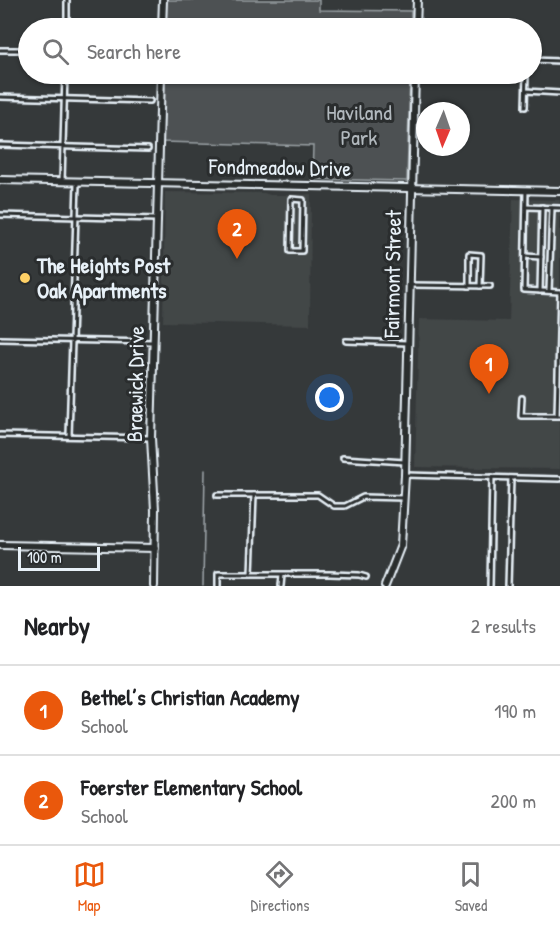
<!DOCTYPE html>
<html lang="en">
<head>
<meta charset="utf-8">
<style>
  :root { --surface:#fff; --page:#f6f6f6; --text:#202124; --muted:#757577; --line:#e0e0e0; --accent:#ea580c }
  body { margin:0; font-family:"Patrick Hand",sans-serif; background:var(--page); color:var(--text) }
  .compass { position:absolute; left:416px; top:102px; width:54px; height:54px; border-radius:50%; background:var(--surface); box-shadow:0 2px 4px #0004; rotate:182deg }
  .scale { position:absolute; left:18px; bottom:15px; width:82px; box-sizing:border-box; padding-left:6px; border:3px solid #e8f1f8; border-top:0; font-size:16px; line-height:21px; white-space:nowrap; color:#e8f1f8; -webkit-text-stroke:4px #2a2d2e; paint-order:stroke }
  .you { position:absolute; left:330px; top:398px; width:21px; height:21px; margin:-15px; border:4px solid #fff; border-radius:50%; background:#1a73e8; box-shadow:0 0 0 9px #1a73e833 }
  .badge { display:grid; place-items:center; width:39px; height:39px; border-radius:50%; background:var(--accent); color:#fff; font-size:20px; font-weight:700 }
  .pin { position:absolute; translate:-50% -50px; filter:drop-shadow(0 2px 3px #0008) }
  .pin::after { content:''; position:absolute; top:32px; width:21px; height:18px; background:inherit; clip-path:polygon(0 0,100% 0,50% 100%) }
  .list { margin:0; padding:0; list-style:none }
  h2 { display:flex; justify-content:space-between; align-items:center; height:78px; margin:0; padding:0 24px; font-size:26px }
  h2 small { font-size:20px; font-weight:400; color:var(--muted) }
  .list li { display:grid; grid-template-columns:39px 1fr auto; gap:18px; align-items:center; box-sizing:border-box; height:90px; padding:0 24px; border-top:2px solid var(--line) }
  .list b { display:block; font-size:22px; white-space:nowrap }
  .list p { margin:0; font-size:20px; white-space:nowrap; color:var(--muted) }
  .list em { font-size:20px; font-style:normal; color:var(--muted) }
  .icon { flex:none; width:33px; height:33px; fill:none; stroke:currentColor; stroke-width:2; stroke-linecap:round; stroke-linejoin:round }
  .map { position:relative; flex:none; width:560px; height:586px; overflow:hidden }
  .search { position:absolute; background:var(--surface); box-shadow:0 2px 4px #0004; left:18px; right:18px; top:18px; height:66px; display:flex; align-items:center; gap:15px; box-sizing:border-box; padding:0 21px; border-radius:33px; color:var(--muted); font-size:22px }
  .sheet { height:258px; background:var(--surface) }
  nav { display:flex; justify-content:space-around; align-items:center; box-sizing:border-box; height:84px; border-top:2px solid var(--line); background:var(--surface); font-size:16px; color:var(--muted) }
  nav a { display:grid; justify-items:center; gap:3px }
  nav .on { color:var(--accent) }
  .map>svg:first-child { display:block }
  .built { fill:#424647 }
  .green { fill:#4d5152; stroke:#9aa1a5; stroke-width:1.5 }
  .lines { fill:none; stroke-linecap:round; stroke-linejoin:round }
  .stream { stroke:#a0a7ac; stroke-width:1.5 }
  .lane-casing { stroke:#e8f1f8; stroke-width:8 }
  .street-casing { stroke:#e8f1f8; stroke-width:10 }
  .lane { stroke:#2a2d2e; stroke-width:3 }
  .street { stroke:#2a2d2e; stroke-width:6 }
  .poi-dot { fill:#ffd166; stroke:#2a2d2e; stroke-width:2 }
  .labels { text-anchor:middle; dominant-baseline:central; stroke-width:6; stroke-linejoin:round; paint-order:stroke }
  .park-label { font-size:22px; fill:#b2b9be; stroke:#2a2d2e }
  .street-label { font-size:22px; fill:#e8f1f8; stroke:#2a2d2e }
  .poi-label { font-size:22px; font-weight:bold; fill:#e8f1f8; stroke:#2a2d2e; text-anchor:start }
</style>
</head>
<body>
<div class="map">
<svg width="560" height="586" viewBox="0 0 560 586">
  <rect width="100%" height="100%" fill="#35393a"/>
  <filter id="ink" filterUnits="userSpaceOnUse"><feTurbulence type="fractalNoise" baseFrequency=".0167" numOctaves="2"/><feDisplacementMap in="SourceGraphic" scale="12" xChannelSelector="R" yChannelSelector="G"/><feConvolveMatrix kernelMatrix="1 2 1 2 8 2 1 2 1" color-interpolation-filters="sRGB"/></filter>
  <g filter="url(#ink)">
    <g class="built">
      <path d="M 165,192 L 264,193 L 270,195 L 295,195 L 311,194 L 310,325 L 163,322 Z"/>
      <path d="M 513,199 L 560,200 L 560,469 L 415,467 L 419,319 L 509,321 Z"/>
    </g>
    <g class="green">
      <path d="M 166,0 L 319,0 L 319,10 L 411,11 L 411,28 L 165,28 Z"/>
      <path d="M 164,74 L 410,74 L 407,181 L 312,179 L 313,146 L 163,142 Z"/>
    </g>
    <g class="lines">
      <path class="stream" d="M 203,586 L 205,470"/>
      <g class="lane-casing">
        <g id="lane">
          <path d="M 67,28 L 67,0"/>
          <path d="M 0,50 L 28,50"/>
          <path d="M 532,60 L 560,61"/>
          <path d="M 526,91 L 560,93"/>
          <path d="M 0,97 L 150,101"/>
          <path d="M 525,107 L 526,74"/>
          <path d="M 0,145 L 148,149"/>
          <path d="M 62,181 L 65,74"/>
          <path d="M 526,190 L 524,290 L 560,292"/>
          <path d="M 291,199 L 303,200 L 302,251 L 290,251 Z"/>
          <path d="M 526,207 L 560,208"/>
          <path d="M 0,215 L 156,219"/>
          <path d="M 525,256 L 541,257"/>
          <path d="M 411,285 L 490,286"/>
          <path d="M 469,286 L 469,254 L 481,255 L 480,286"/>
          <path d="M 540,291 L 542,207"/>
          <path d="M 549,291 L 552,208"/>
          <path d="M 0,339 L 153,342"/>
          <path d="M 346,341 L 408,343"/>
          <path d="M 522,398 L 521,416 L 560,416"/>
          <path d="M 557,416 L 560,292"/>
          <path d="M 0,435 L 151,438"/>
          <path d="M 69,436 L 77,183"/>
          <path d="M 343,458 L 405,462"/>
          <path d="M 406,475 L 560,479"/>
          <path d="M 217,495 L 318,495 L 334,506 L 345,506 L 363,497 L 404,498"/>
          <path d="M 251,574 L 254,495"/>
          <path d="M 218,586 L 218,574 L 330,574 L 359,575 L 366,577"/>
          <path d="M 281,586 L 282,575"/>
          <path d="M 490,586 L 492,477"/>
          <path d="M 508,586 L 511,478"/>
        </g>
      </g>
      <g class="street-casing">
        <g id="street">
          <path d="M 162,28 L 163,0"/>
          <path d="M 416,28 L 417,0"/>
          <path d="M 0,180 L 560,191"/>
          <path d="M 0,545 L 155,548"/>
          <path d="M 154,586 L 155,510 L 151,438 L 161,74"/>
          <path d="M 385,586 L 401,545 L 405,475 L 415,74"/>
        </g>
      </g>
      <use href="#lane" class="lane"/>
      <use href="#street" class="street"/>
    </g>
  </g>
  <circle class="poi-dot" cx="25" cy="278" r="6"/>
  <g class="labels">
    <g class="park-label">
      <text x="359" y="112">Haviland<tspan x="359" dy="25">Park</tspan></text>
    </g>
    <g class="street-label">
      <text transform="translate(280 167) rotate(1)">Fondmeadow Drive</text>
      <text transform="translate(392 274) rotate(-89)">Fairmont Street</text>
      <text transform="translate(135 384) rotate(-89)">Braewick Drive</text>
    </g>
    <g class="poi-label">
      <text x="37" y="265">The Heights Post<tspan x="37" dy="25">Oak Apartments</tspan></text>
    </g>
  </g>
</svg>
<svg class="compass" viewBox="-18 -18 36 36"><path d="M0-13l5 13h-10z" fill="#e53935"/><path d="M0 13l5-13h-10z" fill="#757577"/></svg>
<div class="scale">100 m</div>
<div class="you"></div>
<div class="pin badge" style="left:489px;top:394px">1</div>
<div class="pin badge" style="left:237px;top:259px">2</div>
<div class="search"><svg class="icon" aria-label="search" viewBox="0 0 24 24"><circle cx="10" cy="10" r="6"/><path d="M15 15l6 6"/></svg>Search here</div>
</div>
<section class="sheet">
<h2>Nearby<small>2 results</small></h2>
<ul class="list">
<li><span class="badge">1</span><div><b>Bethel’s Christian Academy</b><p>School</p></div><em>190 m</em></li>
<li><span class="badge">2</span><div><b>Foerster Elementary School</b><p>School</p></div><em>200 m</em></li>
</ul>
</section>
<nav>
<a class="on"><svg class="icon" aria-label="map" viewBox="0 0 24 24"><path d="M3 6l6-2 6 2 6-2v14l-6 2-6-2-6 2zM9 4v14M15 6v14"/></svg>Map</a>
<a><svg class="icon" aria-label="directions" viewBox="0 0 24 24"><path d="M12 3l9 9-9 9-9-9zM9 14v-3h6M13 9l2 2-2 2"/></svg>Directions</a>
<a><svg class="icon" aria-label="saved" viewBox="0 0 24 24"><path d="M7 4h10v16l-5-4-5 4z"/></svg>Saved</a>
</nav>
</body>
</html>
